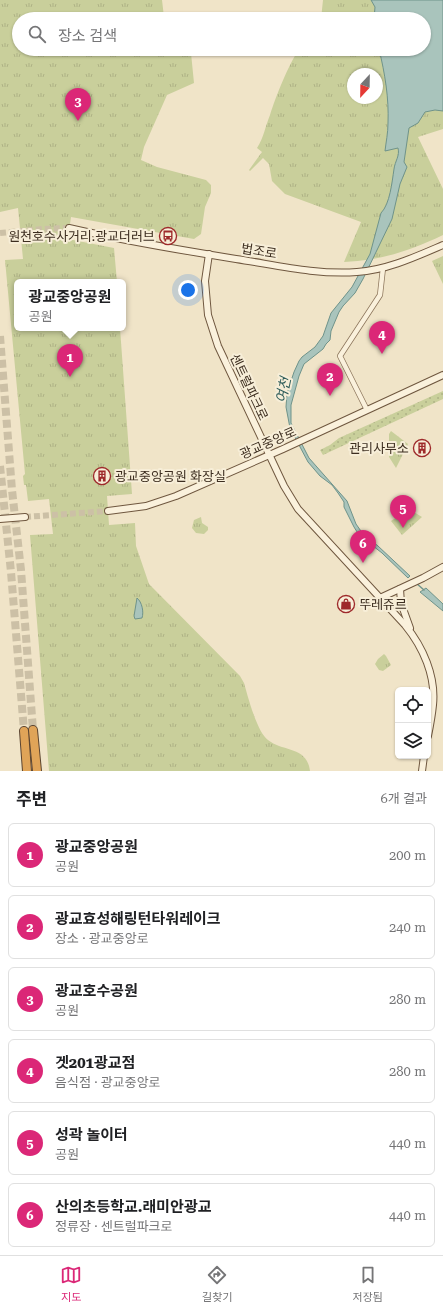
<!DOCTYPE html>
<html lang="ko">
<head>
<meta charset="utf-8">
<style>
  :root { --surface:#fff; --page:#f6f6f6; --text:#202124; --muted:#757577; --line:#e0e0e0; --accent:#db2777 }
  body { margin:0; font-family:"Roboto Serif","Noto Sans KR",serif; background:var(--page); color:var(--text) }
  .controls { position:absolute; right:12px; bottom:12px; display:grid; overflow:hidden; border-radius:6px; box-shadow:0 1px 3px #0004 }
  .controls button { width:36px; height:36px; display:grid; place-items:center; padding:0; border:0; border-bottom:1px solid var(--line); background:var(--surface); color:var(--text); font:20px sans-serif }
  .compass { position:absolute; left:347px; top:68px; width:36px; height:36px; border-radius:50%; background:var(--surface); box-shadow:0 1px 3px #0004; rotate:202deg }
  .you { position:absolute; left:188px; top:290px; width:14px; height:14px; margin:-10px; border:3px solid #fff; border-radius:50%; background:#1a73e8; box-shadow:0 0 0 6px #1a73e833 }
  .badge { display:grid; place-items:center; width:26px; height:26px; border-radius:50%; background:var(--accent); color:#fff; font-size:13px; font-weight:700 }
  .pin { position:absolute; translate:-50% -33px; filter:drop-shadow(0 1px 2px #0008) }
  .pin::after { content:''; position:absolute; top:21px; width:14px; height:12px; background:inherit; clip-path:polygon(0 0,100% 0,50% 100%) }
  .popup { position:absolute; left:14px; top:279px; width:112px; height:52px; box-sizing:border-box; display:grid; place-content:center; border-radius:6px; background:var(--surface); filter:drop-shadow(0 1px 3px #0005); font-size:13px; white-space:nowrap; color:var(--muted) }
  .popup b { font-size:15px; color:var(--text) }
  .popup::after { content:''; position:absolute; left:50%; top:100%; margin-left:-8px; border:8px solid transparent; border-top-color:var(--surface) }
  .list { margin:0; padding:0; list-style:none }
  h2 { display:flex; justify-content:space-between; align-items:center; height:52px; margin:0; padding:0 16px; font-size:17px }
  h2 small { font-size:13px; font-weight:400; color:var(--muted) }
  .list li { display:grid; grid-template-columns:26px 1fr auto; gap:12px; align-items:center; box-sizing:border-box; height:64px; margin:0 8px 8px; padding:0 8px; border:1px solid var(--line); border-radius:6px }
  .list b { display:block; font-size:15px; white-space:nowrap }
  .list p { margin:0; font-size:13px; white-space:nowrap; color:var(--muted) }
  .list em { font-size:13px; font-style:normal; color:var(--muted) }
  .icon { flex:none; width:22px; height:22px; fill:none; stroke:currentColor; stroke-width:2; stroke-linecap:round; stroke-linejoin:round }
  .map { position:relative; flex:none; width:443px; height:771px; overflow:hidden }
  .search { position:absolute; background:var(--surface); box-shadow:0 1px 3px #0004; left:12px; right:12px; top:12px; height:44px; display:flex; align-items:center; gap:10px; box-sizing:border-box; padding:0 14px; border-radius:22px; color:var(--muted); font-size:15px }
  .sheet { height:484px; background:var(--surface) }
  nav { display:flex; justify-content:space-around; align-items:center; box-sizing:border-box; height:56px; border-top:1px solid var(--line); background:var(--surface); font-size:11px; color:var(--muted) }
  nav a { display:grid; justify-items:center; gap:2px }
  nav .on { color:var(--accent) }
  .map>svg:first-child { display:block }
  .grass { fill:url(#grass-dots) }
  .park { fill:url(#park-tufts); fill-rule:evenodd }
  .water { fill:#a9c4bc; stroke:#6f938a }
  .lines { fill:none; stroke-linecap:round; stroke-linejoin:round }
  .stream { stroke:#6f938a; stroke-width:1.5 }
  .secondary-tunnel { stroke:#ccc0a6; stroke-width:6; stroke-dasharray:6 3; stroke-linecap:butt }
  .highway-tunnel { stroke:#ccc0a6; stroke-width:8; stroke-dasharray:8 4; stroke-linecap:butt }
  .street-casing { stroke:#8d765c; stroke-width:6 }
  .secondary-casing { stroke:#6f573f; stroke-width:8 }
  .highway-casing { stroke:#5b4430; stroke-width:10 }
  .street { stroke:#faf1dc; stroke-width:4.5 }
  .secondary { stroke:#faf1dc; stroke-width:6 }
  .highway { stroke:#e0a458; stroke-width:8 }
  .labels { text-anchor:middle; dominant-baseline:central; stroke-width:4; stroke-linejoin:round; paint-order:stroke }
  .poi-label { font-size:13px; fill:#3d2e20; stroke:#f7eed8; text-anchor:end }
  .street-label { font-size:13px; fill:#3d2e20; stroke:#f7eed8 }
  .water-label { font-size:14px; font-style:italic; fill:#2f5d5a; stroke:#f7eed8 }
</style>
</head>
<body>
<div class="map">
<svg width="443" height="771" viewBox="0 0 443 771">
  <defs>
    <pattern id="grass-dots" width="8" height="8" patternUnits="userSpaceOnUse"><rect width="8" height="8" fill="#c9cf9b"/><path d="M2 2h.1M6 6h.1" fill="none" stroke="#aeb285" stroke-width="1.8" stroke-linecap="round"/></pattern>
    <pattern id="park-tufts" width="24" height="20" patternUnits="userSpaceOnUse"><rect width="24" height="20" fill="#c9cf9b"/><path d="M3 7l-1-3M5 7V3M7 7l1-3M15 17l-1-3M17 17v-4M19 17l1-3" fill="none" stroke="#aeb285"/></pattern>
  </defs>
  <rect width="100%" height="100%" fill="#f0e4c8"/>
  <path class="grass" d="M 443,391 L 443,399 L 323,455 L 320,450 L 330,445 L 339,438 Z"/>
  <g class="park">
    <path d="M 0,0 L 162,0 L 164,17 L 166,19 L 19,19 L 19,49 L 192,49 L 191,53 L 194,83 L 167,95 L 144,147 L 141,160 L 157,167 L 206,180 L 211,185 L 211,193 L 205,207 L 201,234 L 194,239 L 71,217 L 68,239 L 114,248 L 117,282 L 17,282 L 17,328 L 120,328 L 132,494 L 107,496 L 109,525 L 135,523 L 136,546 L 149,584 L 240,676 L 244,683 C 248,697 257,732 268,740 C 283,752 307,746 310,771 L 49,771 L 30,535 L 53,534 L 49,499 L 28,501 L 26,485 L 24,485 L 23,476 L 25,474 L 5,260 L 23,259 L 18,208 L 0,212 Z"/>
    <path d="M 323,0 L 443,0 L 443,129 L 418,137 L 443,189 L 443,235 C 410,251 382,260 344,262 L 361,222 L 285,194 L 272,181 L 269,164 L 263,158 L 250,171 L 249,170 L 262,152 L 257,148 C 264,137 265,127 270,115 C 276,96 288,66 299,49 L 424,49 L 424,19 L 321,19 ZM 353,74 L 377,74 L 377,98 L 353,98 Z"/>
    <path d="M 443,256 L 443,284 L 432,261 Z"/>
    <path d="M 391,431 L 408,444 L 396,468 L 389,457 L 389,434 Z"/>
    <path d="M 409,509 L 422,517 L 402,535 L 391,521 Z"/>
    <path d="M 201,517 L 202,523 L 208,527 L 208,530 L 204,534 L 196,533 L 192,528 L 194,520 Z"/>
    <path d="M 384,654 L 386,656 L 391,665 L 383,671 L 379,670 L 375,664 L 378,659 Z"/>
  </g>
  <g class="water">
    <path d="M 371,0 L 443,0 L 443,111 L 435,110 L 425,112 L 418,123 L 409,128 L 404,162 L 407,167 L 400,184 L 392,219 L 363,279 L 355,293 L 343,306 L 339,312 L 331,331 L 330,340 L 326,344 L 323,349 L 304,364 L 299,376 L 291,405 L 291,423 L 309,458 L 347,501 L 356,524 L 363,534 L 378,546 L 410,576 L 408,578 L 382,553 L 359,535 L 354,527 L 344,507 L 344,502 L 338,493 L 332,485 L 320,476 L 308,462 L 290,428 L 286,407 L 287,393 L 294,372 L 299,361 L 302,357 L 315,347 L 323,336 L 331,313 L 352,287 L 370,254 L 381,213 C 390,204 392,182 394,169 C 395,161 400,156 398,148 L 385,151 C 386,142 388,133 388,123 C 389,98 385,74 379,49 L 424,49 L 424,19 L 374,19 L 375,7 Z"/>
    <path d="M 426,588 L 443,604 L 443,611 L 420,592 Z"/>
    <path d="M 137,598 C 142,602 144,612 142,618 L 135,619 L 134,616 Z"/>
  </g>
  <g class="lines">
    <path class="stream" d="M 416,583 L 424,590"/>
    <g class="secondary-tunnel">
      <path d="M 0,233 L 43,229 L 69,228"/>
      <path d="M 25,517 L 108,511"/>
    </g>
    <g class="highway-tunnel">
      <path d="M 0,336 L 12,490 L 21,570 L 33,730"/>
      <path d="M 0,466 L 11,572 L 24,731"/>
    </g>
    <g class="street-casing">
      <path id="street" d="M 367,410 L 340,356 L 380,295 L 383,268"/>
    </g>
    <g class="secondary-casing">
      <g id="secondary">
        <path d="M 69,228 C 125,241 180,250 236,259 C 276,265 316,275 357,272 C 387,270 415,257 443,245"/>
        <path d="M 209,254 L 205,281 L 208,315 L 218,346 L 284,486 L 298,509 L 405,625 C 423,647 436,676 433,705 C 432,715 430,726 428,736"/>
        <path d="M 108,511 L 146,506 L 176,496 L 283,449 L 443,375"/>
        <path d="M 0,519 L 25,517"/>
        <path d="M 400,589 L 401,603 L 410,628"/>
        <path d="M 380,598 L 423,578 L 443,567"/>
        <path d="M 422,771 L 424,756"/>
      </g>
    </g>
    <g class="highway-casing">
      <g id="highway">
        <path d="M 33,730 L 37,771"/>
        <path d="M 24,731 L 27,771"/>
      </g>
    </g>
    <use href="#street" class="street"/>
    <use href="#secondary" class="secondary"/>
    <use href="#highway" class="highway"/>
  </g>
  <defs>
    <g id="bus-ring" transform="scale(0.9)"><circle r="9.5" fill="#f7eed8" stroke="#9e2a2b" stroke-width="1.5"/><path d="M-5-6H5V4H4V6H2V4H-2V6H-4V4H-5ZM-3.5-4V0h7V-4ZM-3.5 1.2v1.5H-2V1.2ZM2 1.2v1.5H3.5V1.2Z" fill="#9e2a2b"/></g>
    <g id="building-ring" transform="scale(0.9)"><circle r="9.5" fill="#f7eed8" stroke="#9e2a2b" stroke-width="1.5"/><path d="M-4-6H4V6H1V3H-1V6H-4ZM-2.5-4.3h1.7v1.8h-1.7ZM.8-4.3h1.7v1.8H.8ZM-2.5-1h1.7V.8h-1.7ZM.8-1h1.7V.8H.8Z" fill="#9e2a2b"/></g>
    <g id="shop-ring" transform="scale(0.9)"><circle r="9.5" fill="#f7eed8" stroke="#9e2a2b" stroke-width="1.5"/><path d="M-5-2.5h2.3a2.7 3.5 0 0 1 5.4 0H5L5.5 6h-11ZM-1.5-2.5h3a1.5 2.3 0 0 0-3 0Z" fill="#9e2a2b"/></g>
  </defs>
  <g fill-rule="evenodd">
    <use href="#bus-ring" x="168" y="236"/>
    <use href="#building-ring" x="422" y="448"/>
    <use href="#building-ring" x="102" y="476"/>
    <use href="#shop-ring" x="346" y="604"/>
  </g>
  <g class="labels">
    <g class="poi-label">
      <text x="155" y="236">원천호수사거리.광교더러브</text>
      <text x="409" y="448">관리사무소</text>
      <text x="115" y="476" text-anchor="start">광교중앙공원 화장실</text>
      <text x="359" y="604" text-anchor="start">뚜레쥬르</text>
    </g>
    <g class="street-label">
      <text transform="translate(259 251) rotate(9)">법조로</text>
      <text transform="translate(249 387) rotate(65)">센트럴파크로</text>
      <text transform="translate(268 443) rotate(-24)">광교중앙로</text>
    </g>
    <g class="water-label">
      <text transform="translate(283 390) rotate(-78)">여천</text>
    </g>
  </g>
</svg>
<div class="controls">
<button><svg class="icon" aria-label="locate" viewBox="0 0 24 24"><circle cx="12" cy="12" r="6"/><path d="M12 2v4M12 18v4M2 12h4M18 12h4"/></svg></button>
<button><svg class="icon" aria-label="layers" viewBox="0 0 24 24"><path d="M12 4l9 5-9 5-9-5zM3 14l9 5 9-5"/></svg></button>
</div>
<svg class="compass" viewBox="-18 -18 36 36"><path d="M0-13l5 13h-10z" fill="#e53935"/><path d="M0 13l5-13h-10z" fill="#757577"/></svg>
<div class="you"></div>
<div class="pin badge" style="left:70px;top:377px">1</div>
<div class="popup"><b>광교중앙공원</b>공원</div>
<div class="pin badge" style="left:330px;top:396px">2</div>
<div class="pin badge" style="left:78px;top:121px">3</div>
<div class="pin badge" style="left:382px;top:354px">4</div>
<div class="pin badge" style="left:403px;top:528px">5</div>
<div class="pin badge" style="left:363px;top:563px">6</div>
<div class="search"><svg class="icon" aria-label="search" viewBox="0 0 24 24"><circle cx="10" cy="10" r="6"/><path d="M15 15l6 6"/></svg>장소 검색</div>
</div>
<section class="sheet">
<h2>주변<small>6개 결과</small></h2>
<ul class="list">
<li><span class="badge">1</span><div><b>광교중앙공원</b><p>공원</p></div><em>200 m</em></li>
<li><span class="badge">2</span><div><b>광교효성해링턴타워레이크</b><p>장소 · 광교중앙로</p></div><em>240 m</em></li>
<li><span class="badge">3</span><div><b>광교호수공원</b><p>공원</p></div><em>280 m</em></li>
<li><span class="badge">4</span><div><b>겟201광교점</b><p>음식점 · 광교중앙로</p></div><em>280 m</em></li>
<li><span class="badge">5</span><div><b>성곽 놀이터</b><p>공원</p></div><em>440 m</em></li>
<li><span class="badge">6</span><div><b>산의초등학교.래미안광교</b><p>정류장 · 센트럴파크로</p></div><em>440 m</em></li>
</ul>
</section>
<nav>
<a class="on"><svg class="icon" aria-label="map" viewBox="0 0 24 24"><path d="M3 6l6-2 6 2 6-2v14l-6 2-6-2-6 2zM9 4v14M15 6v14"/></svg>지도</a>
<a><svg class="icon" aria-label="directions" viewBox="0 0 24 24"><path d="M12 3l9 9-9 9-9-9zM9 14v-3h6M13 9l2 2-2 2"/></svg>길찾기</a>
<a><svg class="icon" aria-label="saved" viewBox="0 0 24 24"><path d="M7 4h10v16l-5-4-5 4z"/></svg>저장됨</a>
</nav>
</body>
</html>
